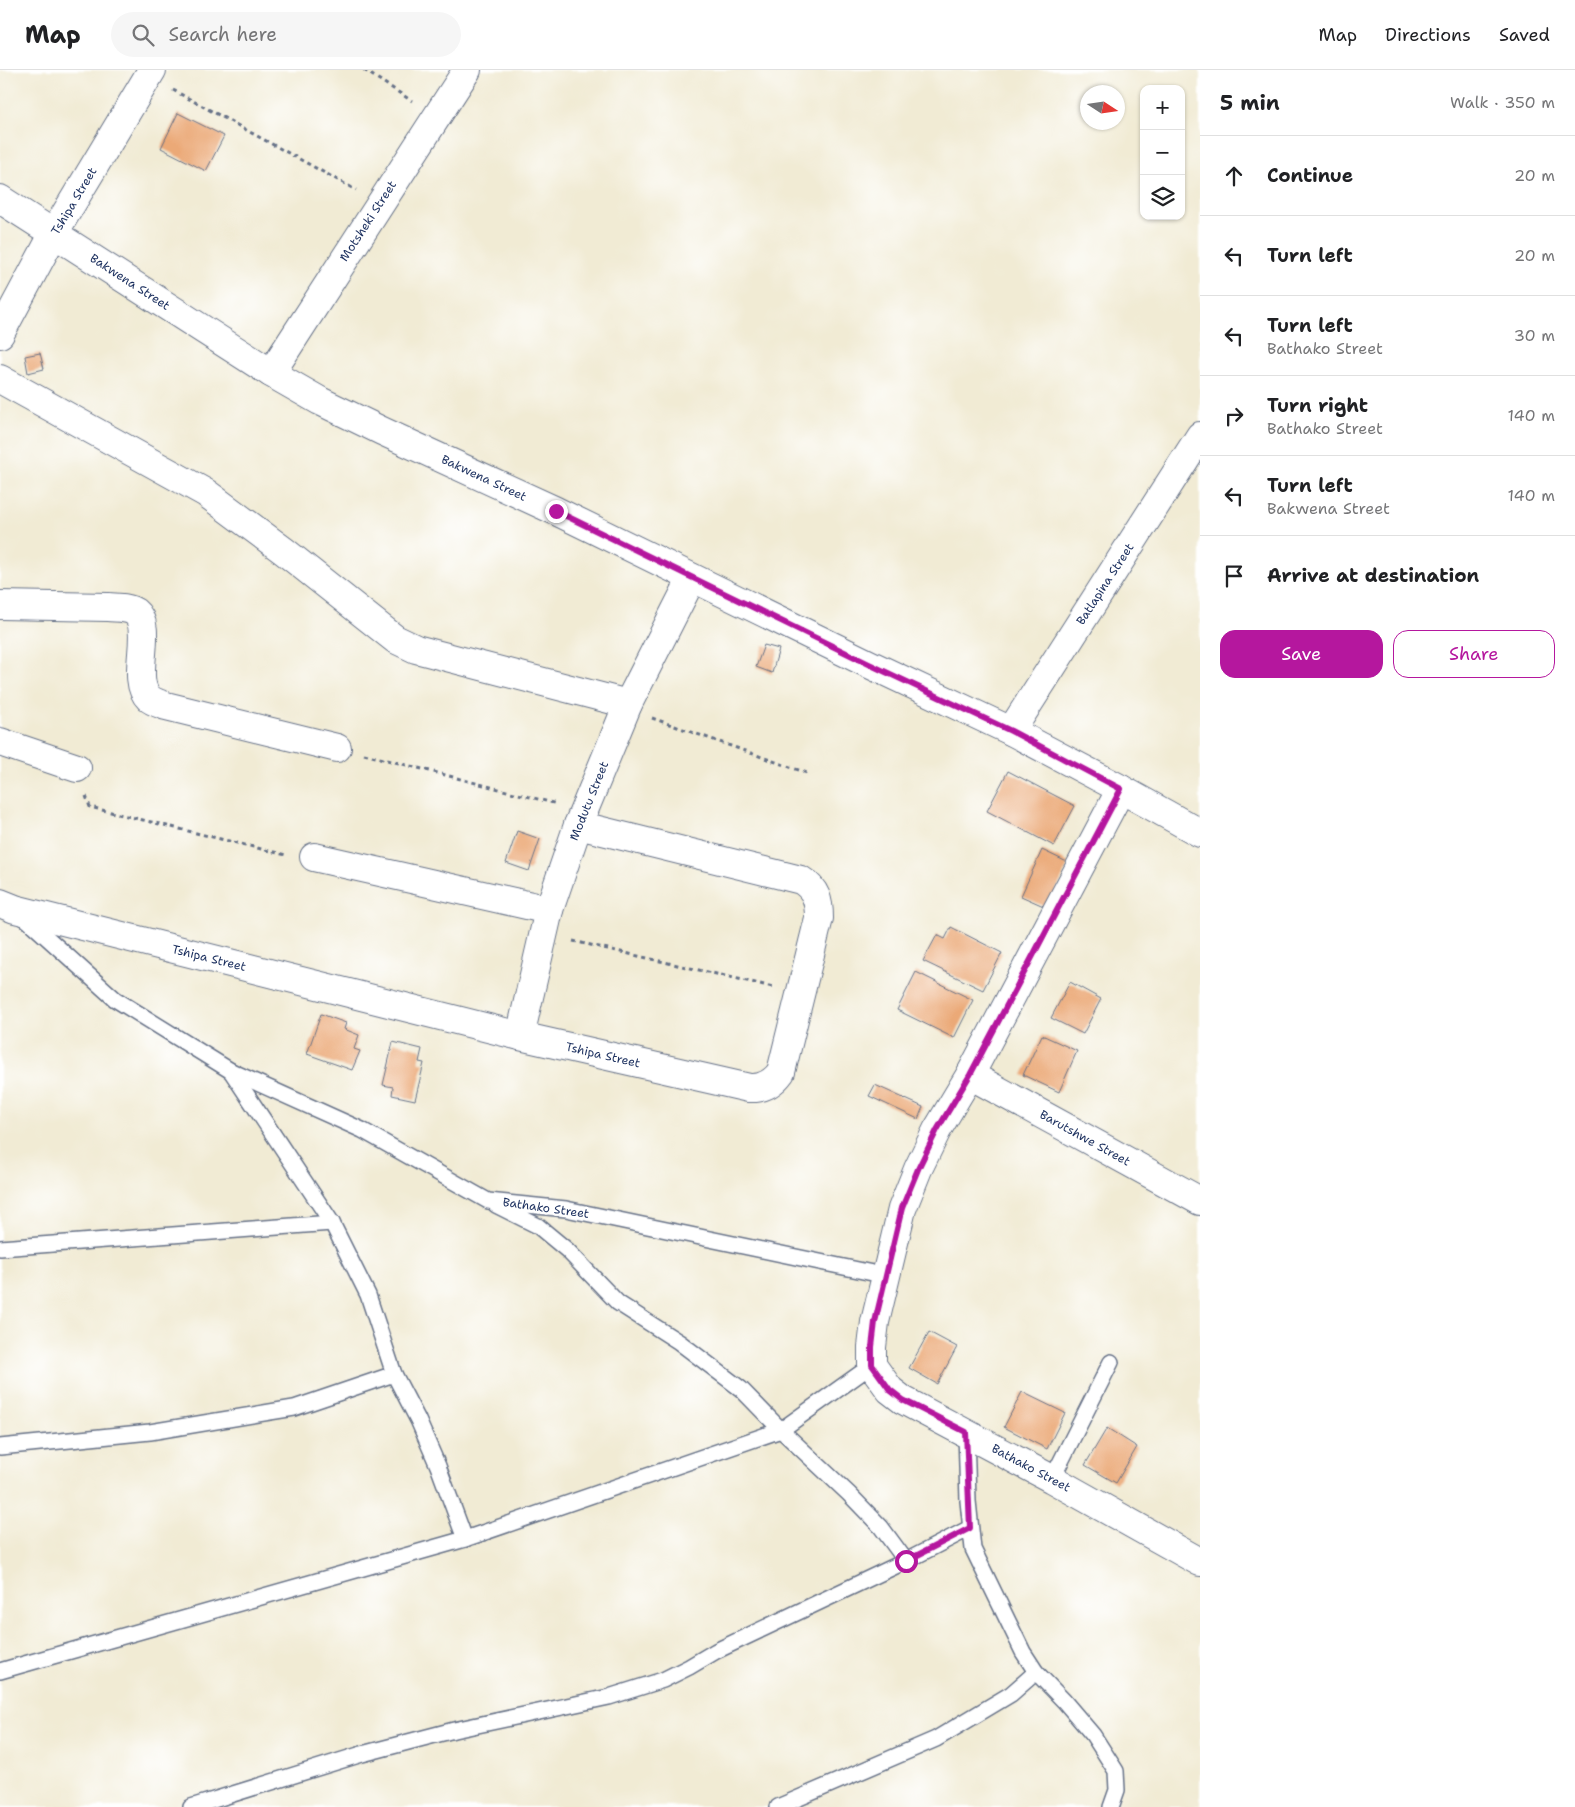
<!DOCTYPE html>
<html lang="en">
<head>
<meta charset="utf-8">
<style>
  :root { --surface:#fff; --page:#f6f6f6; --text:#202124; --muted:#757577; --line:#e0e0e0; --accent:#b5179e }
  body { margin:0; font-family:"Shantell Sans",sans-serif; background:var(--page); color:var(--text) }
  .controls { position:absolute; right:15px; top:15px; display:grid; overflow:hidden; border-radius:10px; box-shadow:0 1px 4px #0004 }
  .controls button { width:45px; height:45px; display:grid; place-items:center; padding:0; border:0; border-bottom:1px solid var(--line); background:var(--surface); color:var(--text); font:25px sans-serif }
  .compass { position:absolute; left:1080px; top:15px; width:45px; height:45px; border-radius:50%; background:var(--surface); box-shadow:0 1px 4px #0004; rotate:102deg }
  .stop { position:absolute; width:15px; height:15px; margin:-11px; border:4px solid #b5179e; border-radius:50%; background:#fff }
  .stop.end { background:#b5179e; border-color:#fff; box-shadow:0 1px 5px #0008 }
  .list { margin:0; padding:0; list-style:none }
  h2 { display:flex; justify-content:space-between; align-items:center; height:65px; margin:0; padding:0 20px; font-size:21px }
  h2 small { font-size:16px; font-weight:400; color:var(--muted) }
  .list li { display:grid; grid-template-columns:32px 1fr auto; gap:15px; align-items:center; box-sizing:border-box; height:80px; padding:0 20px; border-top:1px solid var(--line) }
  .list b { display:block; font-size:19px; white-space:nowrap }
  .list p { margin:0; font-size:16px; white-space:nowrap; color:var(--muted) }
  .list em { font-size:16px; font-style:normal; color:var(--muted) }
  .actions { display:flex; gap:10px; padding:15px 20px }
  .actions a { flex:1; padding:11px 0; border:1px solid var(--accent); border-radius:15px; text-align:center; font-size:18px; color:var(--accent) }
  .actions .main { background:var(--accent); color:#fff }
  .icon { flex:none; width:28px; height:28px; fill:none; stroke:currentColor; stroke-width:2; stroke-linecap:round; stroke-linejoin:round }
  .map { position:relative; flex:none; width:1200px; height:1737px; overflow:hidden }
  header { display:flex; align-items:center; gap:30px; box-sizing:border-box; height:70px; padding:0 25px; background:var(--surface); border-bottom:1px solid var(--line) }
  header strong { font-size:24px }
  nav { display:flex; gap:28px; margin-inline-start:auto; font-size:18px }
  .search { width:350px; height:45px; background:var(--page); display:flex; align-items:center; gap:12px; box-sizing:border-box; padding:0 18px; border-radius:28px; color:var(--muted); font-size:19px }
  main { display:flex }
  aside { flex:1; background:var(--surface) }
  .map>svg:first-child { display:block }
  .building { fill:#eba977 }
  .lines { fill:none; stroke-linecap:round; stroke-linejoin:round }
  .service-casing { stroke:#667187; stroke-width:18 }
  .minor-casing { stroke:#667187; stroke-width:30 }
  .path { stroke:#667187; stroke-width:3; stroke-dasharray:4 4; stroke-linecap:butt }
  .service { stroke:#fff; stroke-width:15 }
  .minor { stroke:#fff; stroke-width:28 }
  .route { stroke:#b5179e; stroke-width:6 }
  .labels { text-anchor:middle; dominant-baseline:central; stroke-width:4.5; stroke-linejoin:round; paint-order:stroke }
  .street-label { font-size:12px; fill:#1b2f5e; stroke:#fff }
</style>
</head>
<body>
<header>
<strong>Map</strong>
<div class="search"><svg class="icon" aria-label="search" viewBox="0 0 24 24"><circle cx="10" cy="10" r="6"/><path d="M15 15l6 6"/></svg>Search here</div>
<nav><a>Map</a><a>Directions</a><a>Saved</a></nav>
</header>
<main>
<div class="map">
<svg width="1200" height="1737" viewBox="0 0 1200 1737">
  <rect width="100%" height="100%" fill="#fff"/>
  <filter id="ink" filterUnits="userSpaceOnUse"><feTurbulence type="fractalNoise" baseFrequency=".02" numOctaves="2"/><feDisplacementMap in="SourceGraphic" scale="10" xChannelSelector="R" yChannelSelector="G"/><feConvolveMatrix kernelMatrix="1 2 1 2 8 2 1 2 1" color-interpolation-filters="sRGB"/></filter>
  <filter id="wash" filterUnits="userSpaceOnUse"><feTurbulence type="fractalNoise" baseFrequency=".0096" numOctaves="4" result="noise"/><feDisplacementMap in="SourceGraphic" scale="20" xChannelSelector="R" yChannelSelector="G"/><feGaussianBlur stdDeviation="1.12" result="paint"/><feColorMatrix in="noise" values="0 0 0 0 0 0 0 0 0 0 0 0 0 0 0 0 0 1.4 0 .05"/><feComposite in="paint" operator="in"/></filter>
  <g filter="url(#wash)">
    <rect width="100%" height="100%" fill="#f1ebd4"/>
    <g id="blocks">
      <g class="building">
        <path d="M 178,43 L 224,66 L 206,101 L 161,78 Z"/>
        <path d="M 40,283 L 44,299 L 28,303 L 25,286 Z"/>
        <path d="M 764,575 L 779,579 L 772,603 L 756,597 Z"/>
        <path d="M 1008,701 L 1075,736 L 1054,776 L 987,741 Z"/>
        <path d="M 517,761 L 540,769 L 529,801 L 506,793 Z"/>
        <path d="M 1042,780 L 1069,793 L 1048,838 L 1021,826 Z"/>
        <path d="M 951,857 L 1002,883 L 983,920 L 923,891 L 937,865 L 945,869 Z"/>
        <path d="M 916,902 L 973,930 L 954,968 L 897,940 Z"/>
        <path d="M 1070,912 L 1101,929 L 1083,964 L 1051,948 Z"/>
        <path d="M 321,944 L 346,953 L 344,959 L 359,965 L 354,979 L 360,981 L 352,1000 L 307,984 Z"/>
        <path d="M 1042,965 L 1077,981 L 1059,1022 L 1023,1005 Z"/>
        <path d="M 393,972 L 422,979 L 419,992 L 424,993 L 415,1030 L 392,1025 L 393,1017 L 383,1015 Z"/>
        <path d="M 875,1015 L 923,1037 L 918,1049 L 869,1026 Z"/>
        <path d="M 929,1262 L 957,1277 L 937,1314 L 909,1298 Z"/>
        <path d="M 1022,1322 L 1065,1343 L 1047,1379 L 1004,1357 Z"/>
        <path d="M 1107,1358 L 1137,1377 L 1116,1413 L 1085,1395 Z"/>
      </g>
    </g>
  </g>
  <g filter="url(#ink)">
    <use href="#blocks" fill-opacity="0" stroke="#667187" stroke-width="1"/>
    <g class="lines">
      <g class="service-casing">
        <g id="service">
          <path d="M 22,845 L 115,929 L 231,1001 L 332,1153 L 368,1225 L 394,1304 L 418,1350 L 438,1396 L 465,1469"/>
          <path d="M 231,1001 L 362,1060 L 488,1131 L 566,1139 L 887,1206"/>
          <path d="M 496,1135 L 538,1156 L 567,1180 L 618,1233 L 679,1272 L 741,1319 L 781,1360 L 849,1424 L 881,1457 L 906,1491"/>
          <path d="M 0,1178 L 332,1153"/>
          <path d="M 966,1362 L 968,1431 L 973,1479 L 1023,1582 L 1036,1602 L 1064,1631 L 1093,1665 L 1116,1701 L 1117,1720 L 1111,1737"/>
          <path d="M 0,1377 L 150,1362 L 294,1338 L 394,1304"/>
          <path d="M 1052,1409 L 1111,1292"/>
          <path d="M 0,1601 L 465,1469 L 781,1360 L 872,1295"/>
          <path d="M 191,1737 L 362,1684 L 454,1660 L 609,1627 L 663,1610 L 689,1597 L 716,1581 L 906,1491 L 970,1458"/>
          <path d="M 778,1737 L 936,1669 L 1011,1624 L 1036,1602"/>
        </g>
      </g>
      <g class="minor-casing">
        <g id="minor">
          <path d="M 0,129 L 271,303 L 320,331 L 382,361 L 556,441 L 869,594 L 1011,661 L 1121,719 L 1200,763"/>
          <path d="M 0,264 L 54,163 L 152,0"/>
          <path d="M 271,303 L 467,0"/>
          <path d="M 0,309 L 206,423 L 284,481 L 395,569 L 416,579 L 628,634"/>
          <path d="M 0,535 L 108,537 C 117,538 128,537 135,542 C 155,558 129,609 149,628 C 153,632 161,634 166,636 L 337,678"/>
          <path d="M 1011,661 L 1200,366"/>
          <path d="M 0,672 L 77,698"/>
          <path d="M 1121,719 L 970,1005 L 937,1060 L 918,1099 L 902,1139 L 875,1252 L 872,1277 L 872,1295 L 890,1320 L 903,1330 L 1052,1409 L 1200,1492"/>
          <path d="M 314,787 L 549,840"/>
          <path d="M 0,833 L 15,839 L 520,966 L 749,1018 C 763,1019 773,1013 781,1002 L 819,848 C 819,831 816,819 801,810 L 578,755"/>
          <path d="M 520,966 L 549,840 L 578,755 L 628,634 L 692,508"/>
          <path d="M 970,1005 L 1200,1131"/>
        </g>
      </g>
      <g class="path">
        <path d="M 364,0 L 412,31"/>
        <path d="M 173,20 L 356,120"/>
        <path d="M 652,648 L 807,703"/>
        <path d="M 364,684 L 557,734"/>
        <path d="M 86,726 L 90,737 L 286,785"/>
        <path d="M 573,871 L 773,917"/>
      </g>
      <use href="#service" class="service"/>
      <use href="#minor" class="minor"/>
    </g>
  </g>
  <g class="lines" filter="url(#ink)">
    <path class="route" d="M 556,441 L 869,594 L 1011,661 L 1121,719 L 970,1005 L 937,1060 L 918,1099 L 902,1138 L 875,1252 L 872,1277 L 872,1295 L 890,1320 L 903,1330 L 966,1362 L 970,1458 L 906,1491"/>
  </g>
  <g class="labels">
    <g class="street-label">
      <text transform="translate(74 131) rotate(-59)">Tshipa Street</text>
      <text transform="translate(368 151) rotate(-57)">Motsheki Street</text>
      <text transform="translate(130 212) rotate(33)">Bakwena Street</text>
      <text transform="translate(484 408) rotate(25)">Bakwena Street</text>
      <text transform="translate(1105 514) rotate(-57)">Batlapina Street</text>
      <text transform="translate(589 731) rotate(-68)">Modutu Street</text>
      <text transform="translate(209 888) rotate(14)">Tshipa Street</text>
      <text transform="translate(603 985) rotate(13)">Tshipa Street</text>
      <text transform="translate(1085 1068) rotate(29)">Barutshwe Street</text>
      <text transform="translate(546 1138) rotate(8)">Bathako Street</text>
      <text transform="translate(1031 1398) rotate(28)">Bathako Street</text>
    </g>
  </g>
</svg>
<div class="controls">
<button>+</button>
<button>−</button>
<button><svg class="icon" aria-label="layers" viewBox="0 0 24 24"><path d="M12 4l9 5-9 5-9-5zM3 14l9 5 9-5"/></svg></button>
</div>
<svg class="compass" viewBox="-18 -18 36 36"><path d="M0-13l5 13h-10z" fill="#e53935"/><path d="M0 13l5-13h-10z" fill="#757577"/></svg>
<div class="stop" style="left:906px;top:1491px"></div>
<div class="stop end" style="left:556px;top:441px"></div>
</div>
<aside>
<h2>5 min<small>Walk · 350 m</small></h2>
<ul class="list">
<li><svg class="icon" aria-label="ahead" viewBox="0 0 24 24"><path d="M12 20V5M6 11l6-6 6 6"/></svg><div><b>Continue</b></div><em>20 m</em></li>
<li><svg class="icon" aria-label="left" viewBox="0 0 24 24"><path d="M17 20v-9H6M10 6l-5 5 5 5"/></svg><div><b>Turn left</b></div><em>20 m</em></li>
<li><svg class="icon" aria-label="left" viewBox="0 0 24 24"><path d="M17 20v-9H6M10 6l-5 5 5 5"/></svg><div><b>Turn left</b><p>Bathako Street</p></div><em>30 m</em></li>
<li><svg class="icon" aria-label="right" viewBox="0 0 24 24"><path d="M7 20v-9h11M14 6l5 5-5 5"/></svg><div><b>Turn right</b><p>Bathako Street</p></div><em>140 m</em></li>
<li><svg class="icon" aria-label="left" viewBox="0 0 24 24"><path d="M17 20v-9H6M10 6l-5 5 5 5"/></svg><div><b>Turn left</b><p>Bakwena Street</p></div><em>140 m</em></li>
<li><svg class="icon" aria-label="arrive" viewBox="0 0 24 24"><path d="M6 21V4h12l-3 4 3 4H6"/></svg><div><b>Arrive at destination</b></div></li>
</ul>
<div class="actions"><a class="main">Save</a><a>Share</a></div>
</aside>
</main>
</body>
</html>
